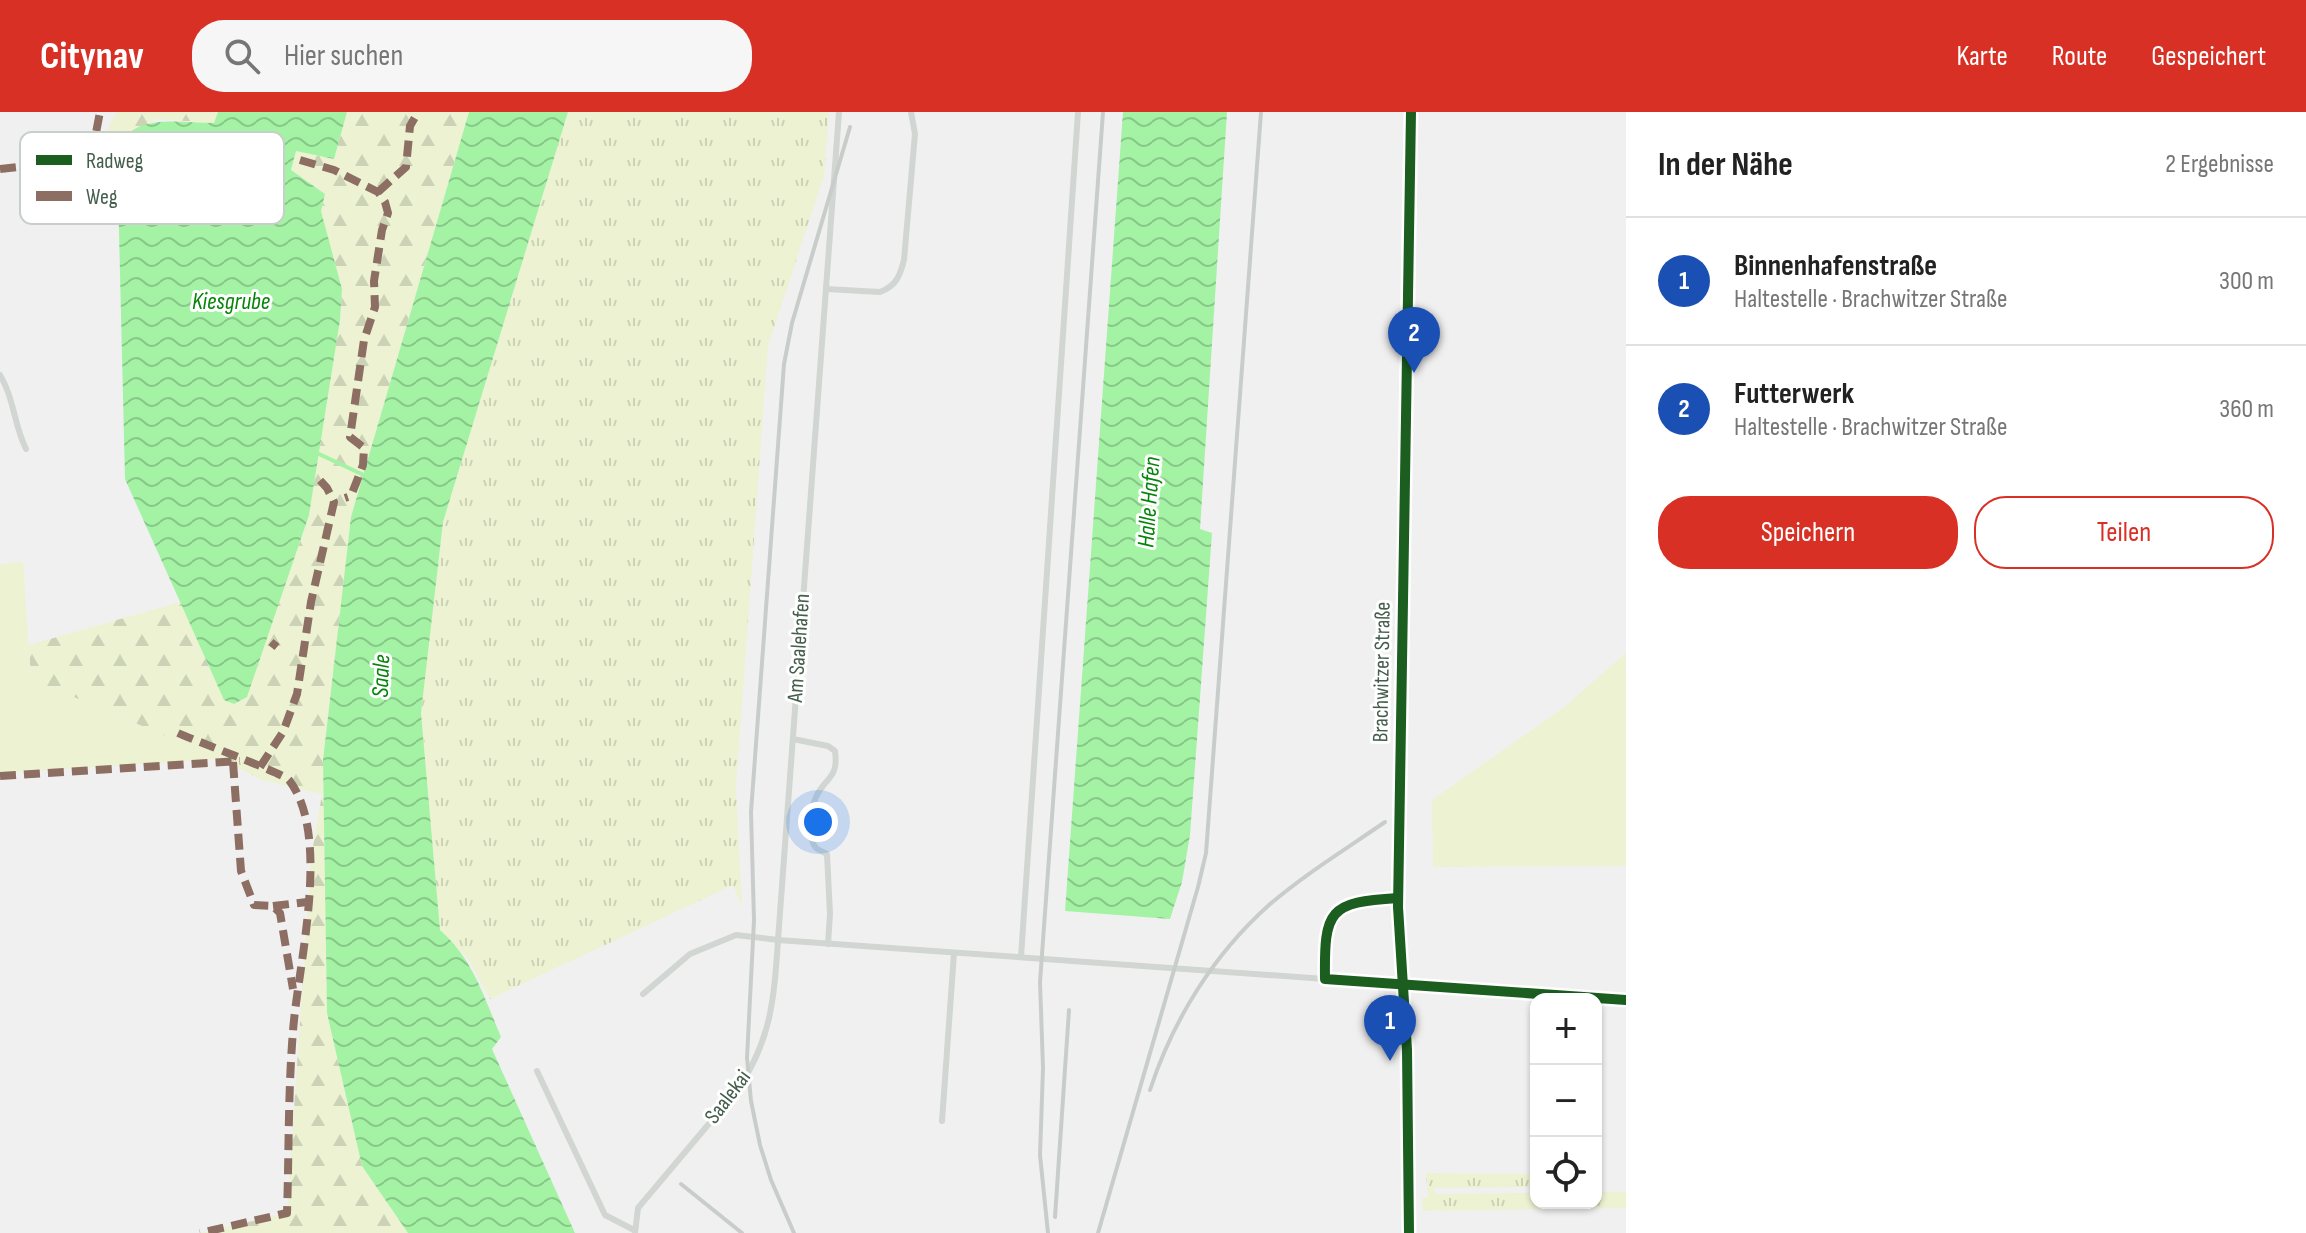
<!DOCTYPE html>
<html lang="de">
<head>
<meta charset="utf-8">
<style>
  :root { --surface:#fff; --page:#f6f6f6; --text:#222; --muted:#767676; --line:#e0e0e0; --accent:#d93025 }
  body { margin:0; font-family:"Sofia Sans Condensed",sans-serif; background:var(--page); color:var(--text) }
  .controls { position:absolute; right:24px; bottom:24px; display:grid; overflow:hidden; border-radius:16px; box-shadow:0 2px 6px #0004 }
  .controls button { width:72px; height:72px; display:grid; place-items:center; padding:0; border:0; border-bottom:2px solid var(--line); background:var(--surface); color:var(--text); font:40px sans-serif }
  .you { position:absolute; left:818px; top:710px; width:28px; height:28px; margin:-20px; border:6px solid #fff; border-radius:50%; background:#1a73e8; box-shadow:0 0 0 12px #1a73e833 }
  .badge { display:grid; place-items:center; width:52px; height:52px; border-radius:50%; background:var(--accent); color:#fff; font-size:26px; font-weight:700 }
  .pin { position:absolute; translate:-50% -66px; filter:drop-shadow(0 2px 4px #0008) }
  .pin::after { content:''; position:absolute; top:42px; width:28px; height:24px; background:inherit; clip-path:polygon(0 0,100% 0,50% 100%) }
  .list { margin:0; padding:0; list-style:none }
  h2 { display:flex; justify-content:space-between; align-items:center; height:104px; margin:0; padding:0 32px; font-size:34px }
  h2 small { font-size:26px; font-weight:400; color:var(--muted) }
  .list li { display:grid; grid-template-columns:52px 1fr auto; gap:24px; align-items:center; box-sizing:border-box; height:128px; padding:0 32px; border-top:2px solid var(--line) }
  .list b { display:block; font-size:30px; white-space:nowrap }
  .list p { margin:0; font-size:26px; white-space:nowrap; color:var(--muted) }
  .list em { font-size:26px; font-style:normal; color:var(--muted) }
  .actions { display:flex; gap:16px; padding:24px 32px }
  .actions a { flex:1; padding:18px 0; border:2px solid var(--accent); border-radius:32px; text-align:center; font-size:28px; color:var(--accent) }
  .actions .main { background:var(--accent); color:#fff }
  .icon { flex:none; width:44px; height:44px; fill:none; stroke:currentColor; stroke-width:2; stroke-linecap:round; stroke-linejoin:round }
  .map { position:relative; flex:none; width:1626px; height:1121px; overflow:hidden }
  header { display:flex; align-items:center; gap:48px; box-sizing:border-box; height:112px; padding:0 40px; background:var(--accent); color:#fff }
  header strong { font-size:38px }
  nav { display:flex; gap:44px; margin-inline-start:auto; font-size:28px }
  .search { width:560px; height:72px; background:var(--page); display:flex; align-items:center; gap:20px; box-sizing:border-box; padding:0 28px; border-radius:32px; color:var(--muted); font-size:30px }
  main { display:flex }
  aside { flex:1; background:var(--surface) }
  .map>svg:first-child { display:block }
  .grass { fill:url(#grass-tufts) }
  .forest { fill:url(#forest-firs) }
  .garden { fill:#ecf2d2 }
  .water { fill:url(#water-waves) }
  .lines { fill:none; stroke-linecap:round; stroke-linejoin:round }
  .stream { stroke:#a4f3a5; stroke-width:4 }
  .service { stroke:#d1d6d2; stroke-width:6 }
  .minor { stroke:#d1d6d2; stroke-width:11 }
  .rail { stroke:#c8cdca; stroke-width:4 }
  .quiet { stroke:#8d6e63; stroke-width:8; stroke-dasharray:16 8; stroke-linecap:butt }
  .cycleway-casing { stroke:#fff; stroke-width:15 }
  .cycleway { stroke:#1b5e20; stroke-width:10 }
  .labels { text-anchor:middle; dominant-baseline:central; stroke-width:6; stroke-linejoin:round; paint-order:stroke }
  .street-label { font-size:22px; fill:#455e4c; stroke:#fff }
  .water-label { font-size:24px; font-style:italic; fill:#058409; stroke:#fff }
  .key { fill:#fff; stroke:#c7cfc9; stroke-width:2 }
  .key-label { font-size:22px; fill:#455e4c }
</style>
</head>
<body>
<header>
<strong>Citynav</strong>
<div class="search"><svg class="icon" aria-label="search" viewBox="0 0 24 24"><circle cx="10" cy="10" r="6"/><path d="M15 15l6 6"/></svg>Hier suchen</div>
<nav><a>Karte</a><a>Route</a><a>Gespeichert</a></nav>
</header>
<main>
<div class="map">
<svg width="1626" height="1121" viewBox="0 0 1626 1121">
  <defs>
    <pattern id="grass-tufts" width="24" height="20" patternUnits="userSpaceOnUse" patternTransform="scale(2)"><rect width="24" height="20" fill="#ecf2d2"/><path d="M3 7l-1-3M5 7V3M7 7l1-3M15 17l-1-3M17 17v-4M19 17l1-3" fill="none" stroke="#ccd2b6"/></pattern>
    <pattern id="forest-firs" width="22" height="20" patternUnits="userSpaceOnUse" patternTransform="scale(2)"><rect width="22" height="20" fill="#ecf2d2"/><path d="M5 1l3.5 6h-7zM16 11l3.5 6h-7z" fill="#ccd2b6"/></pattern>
    <pattern id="water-waves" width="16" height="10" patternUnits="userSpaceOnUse" patternTransform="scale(2)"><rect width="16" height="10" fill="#a4f3a5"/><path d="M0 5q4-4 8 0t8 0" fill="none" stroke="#87c889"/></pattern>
  </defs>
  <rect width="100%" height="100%" fill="#f1f0f1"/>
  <g class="grass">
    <path d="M 568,0 L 829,0 L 824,64 L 768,234 L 736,675 L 742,795 L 733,773 L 490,887 L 468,847 L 440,818 L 421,601 L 443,410 Z"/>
    <path d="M 1426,1061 L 1536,1062 L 1536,1075 L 1434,1076 L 1435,1082 L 1536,1081 L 1536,1091 L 1596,1091 L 1596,1080 L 1626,1080 L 1626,1096 L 1423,1099 L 1422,1086 L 1428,1085 Z"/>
  </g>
  <g class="forest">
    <path d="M 116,0 L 218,0 L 215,11 L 157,7 L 122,25 L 117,38 L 97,39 Z"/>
    <path d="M 347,0 L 469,0 L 351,405 L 323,648 L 327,901 L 362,1054 L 408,1121 L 200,1121 L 287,1101 L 311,746 L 322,682 L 262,668 L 222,648 L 31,567 L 29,533 L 180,490 L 224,588 L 247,585 L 309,403 L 340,208 L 342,177 L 321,99 L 325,82 L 291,59 L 296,39 L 334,47 Z"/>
  </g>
  <g class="garden">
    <path d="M 23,450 L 31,567 L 220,647 L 0,661 L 0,452 Z"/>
    <path d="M 1626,541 L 1626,754 L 1433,755 L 1432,688 L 1563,596 Z"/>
  </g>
  <g class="water">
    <path d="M 218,0 L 347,0 L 334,47 L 296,39 L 291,58 L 325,82 L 321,99 L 342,177 L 340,208 L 309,403 L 247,585 L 234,592 L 224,588 L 125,367 L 117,38 C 131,0 180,11 214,11 Z"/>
    <path d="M 469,0 L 568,0 L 443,410 L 421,601 L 440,818 C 473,847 484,885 501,925 L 492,937 L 575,1121 L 408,1121 L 362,1054 L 327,901 L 323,648 L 351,405 Z"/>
    <path d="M 1123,0 L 1227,0 L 1200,417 L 1212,421 L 1190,723 L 1182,770 L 1170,807 L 1065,799 Z"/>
  </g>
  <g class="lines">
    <path class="stream" d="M 319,342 L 368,365"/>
    <g class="service">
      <path d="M 839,0 L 778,828 L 1325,867"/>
      <path d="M 826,177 L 880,180 C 896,174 900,164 904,148 L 915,22 L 911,0"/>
      <path d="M 0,263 C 14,286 14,313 26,337"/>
      <path d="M 793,627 L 828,634 L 835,639 C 839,667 825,665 816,685 C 811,696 807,726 816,736 C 817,737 825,741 827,742 L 830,802 L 828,832"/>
      <path d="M 1021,845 L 1078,0"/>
      <path d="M 537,959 L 605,1103 L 634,1118"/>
      <path d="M 942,1009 L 954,841"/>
      <path d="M 635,1121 L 638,1096 L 734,982 C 771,932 774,888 778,828 L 736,823 L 690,842 L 643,882"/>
    </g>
    <g class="minor">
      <path d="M 1398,786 C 1329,790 1324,798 1325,867 L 1626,888"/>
      <path d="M 1409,1121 L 1407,938 L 1398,795 L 1411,0"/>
    </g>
    <g class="rail">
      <path d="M 1150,978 C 1173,908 1213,843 1269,793 C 1305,762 1346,737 1385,710"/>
      <path d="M 681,1072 L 742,1121"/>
      <path d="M 1055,1105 L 1069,898"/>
      <path d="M 794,1121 L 771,1068 L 760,1033 L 751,989 L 747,946 L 754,808 L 751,700 L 784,252 L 792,211 L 850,15"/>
      <path d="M 1048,1121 L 1040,1043 L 1043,956 L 1040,870 L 1103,0"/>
      <path d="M 1098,1121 L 1198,775 L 1206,741 L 1261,0"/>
    </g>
    <g class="quiet">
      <path d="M 300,48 L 334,58 L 378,80 L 385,90 L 388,101 L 382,118 L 374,169 L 375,195 L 364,228 L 350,325 L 364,336 L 363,353 L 351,384 L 345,386"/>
      <path d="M 0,57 L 91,47 L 100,0"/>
      <path d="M 378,80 L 406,55 L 410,14 L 418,0"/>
      <path d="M 271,530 L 277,535"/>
      <path d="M 178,621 C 193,628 285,662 289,668 C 332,724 298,852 293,919 C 288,979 289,1041 287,1101 L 200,1121"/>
      <path d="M 233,650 L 241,759 L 254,793 L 273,794 L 280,801 L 293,877"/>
      <path d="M 260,655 L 283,620 L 297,582 L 311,490 L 334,390 L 327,376 L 317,365"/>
      <path d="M 0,664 L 240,649"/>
      <path d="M 273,794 L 307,790"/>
    </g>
    <g class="cycleway-casing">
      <g id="cycleway">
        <path d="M 1398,786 C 1329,790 1324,798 1325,867 L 1626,888"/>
        <path d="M 1409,1121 L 1407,938 L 1398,795 L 1411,0"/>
      </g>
    </g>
    <use href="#cycleway" class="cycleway"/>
  </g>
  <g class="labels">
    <g class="street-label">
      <text transform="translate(799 536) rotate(-86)">Am Saalehafen</text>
      <text transform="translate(1382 560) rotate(-89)">Brachwitzer Straße</text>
      <text transform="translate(728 985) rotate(-53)">Saalekai</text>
    </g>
    <g class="water-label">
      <text x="231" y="189">Kiesgrube</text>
      <text transform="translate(1149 390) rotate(-86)">Halle Hafen</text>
      <text transform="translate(381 564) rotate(-88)">Saale</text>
    </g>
  </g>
  <rect x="20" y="20" width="264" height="92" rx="12" class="key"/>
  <rect x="36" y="43" width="36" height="10" fill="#1b5e20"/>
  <rect x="36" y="79" width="36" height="10" fill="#8d6e63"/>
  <g class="key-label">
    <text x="86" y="56">Radweg</text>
    <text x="86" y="92">Weg</text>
  </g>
</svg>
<div class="controls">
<button>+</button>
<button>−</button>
<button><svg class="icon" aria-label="locate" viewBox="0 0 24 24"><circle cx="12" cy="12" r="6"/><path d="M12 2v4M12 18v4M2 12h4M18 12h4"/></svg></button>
</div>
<div class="you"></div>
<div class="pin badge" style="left:1390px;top:949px;background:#1a4fb4">1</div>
<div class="pin badge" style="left:1414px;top:261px;background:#1a4fb4">2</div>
</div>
<aside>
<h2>In der Nähe<small>2 Ergebnisse</small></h2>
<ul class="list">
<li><span class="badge" style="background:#1a4fb4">1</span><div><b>Binnenhafenstraße</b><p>Haltestelle · Brachwitzer Straße</p></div><em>300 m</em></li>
<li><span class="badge" style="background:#1a4fb4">2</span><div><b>Futterwerk</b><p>Haltestelle · Brachwitzer Straße</p></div><em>360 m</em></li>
</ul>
<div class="actions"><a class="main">Speichern</a><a>Teilen</a></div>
</aside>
</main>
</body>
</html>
